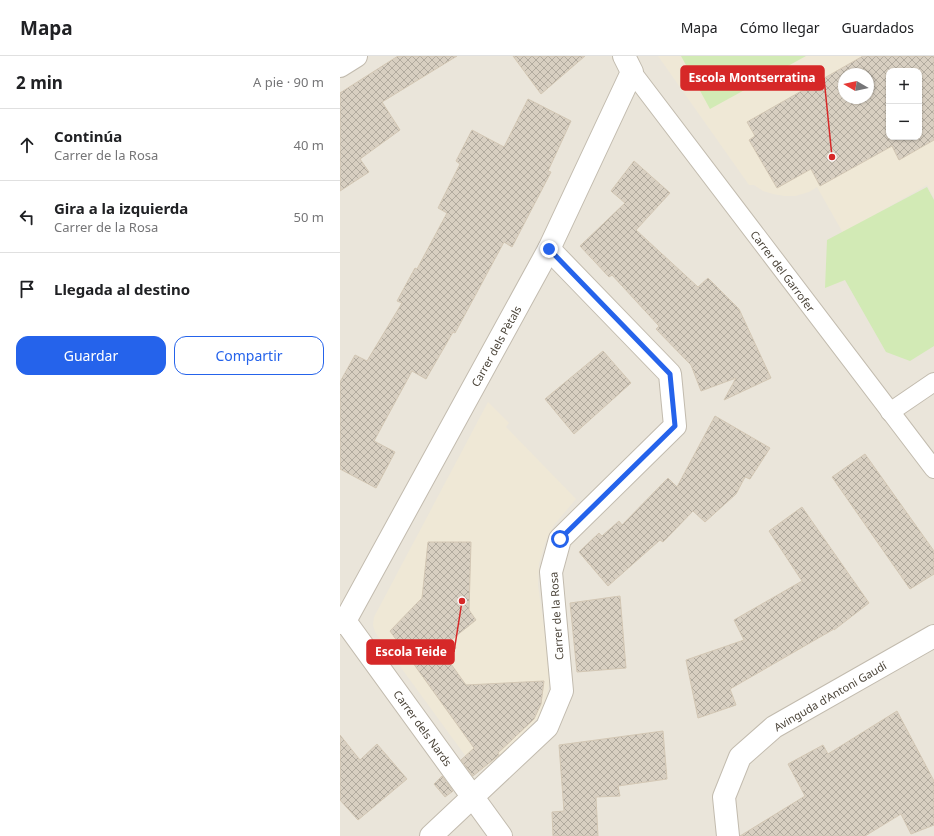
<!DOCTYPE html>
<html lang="es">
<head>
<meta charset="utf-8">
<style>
  :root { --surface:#fff; --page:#f2f2f2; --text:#202124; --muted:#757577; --line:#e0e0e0; --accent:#2563eb }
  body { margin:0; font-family:"Noto Sans",sans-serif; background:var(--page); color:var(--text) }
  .controls { position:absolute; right:12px; top:12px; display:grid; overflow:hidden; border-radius:8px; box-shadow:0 1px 3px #0004 }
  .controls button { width:36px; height:36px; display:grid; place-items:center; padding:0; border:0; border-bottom:1px solid var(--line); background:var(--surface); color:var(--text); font:20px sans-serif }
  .compass { position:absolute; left:498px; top:12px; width:36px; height:36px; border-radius:50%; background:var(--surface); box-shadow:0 1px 3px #0004; rotate:279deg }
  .stop { position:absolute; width:12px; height:12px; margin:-9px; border:3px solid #2563eb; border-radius:50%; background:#fff }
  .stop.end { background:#2563eb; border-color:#fff; box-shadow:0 1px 4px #0008 }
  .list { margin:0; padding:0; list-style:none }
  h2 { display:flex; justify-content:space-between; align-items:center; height:52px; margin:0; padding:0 16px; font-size:17px }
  h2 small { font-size:13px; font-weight:400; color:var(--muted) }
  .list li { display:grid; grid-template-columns:26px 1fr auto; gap:12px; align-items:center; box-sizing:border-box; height:72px; padding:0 16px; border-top:1px solid var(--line) }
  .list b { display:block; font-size:15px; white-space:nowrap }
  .list p { margin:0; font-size:13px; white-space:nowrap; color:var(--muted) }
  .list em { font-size:13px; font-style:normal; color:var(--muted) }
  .actions { display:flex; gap:8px; padding:12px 16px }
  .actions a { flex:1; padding:9px 0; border:1px solid var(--accent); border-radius:12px; text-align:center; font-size:14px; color:var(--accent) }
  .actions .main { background:var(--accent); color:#fff }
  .icon { flex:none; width:22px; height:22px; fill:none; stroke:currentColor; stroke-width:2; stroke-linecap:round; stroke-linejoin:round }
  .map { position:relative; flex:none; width:594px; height:780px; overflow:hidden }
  header { display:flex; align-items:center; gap:24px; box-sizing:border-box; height:56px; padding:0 20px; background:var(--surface); border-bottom:1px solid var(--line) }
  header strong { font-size:19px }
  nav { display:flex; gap:22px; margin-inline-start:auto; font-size:14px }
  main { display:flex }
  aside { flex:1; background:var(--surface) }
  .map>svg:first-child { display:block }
  .residential { fill:#eae5da; fill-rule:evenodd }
  .education { fill:#efe8d6; fill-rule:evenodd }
  .grass { fill:#d2eab5 }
  .building { fill:url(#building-cross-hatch); stroke:#d3c7b4; fill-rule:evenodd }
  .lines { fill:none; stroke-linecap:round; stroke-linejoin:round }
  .pedestrian-casing { stroke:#c2bbae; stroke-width:20 }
  .minor-casing { stroke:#c2bbae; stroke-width:24 }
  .pedestrian { stroke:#fff; stroke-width:18 }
  .minor { stroke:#fff; stroke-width:22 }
  .route { stroke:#2563eb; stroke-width:5 }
  .labels { text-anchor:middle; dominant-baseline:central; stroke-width:3; stroke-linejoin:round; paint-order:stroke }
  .street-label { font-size:11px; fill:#4b4439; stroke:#fff }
  .leader { fill:none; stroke:#d62828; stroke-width:1.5 }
  .callout-dot { fill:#d62828; stroke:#fff; stroke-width:1.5 }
  .callout { fill:#d62828; stroke:#d62828; stroke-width:1.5 }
  .callout-label { font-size:12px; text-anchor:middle; font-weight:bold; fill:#fff }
</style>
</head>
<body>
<header>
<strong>Mapa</strong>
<nav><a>Mapa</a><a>Cómo llegar</a><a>Guardados</a></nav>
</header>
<main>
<aside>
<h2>2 min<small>A pie · 90 m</small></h2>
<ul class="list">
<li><svg class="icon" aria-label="ahead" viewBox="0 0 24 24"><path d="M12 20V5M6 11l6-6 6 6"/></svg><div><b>Continúa</b><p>Carrer de la Rosa</p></div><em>40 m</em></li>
<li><svg class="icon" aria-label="left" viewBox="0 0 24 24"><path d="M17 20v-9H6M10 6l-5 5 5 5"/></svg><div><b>Gira a la izquierda</b><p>Carrer de la Rosa</p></div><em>50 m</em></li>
<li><svg class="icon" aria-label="arrive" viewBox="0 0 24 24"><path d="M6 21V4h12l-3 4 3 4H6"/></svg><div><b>Llegada al destino</b></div></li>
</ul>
<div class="actions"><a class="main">Guardar</a><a>Compartir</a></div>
</aside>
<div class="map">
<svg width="594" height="780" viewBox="0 0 594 780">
  <defs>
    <pattern id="building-cross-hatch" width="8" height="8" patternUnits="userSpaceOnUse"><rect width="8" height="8" fill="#d8cfc1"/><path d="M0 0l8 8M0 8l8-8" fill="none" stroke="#b1aa9e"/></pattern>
  </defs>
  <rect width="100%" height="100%" fill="#f6f3ec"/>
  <path class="residential" d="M 0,0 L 594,0 L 594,780 L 0,780 ZM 549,15 L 579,15 L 579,81 L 549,81 ZM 504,18 L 528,18 L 528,42 L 504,42 Z"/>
  <g class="education">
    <path d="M 318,0 L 594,0 L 594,142 L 587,129 L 503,177 L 477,131 L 469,136 L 455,140 L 444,140 L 433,138 L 423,135 L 414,129 L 409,129 ZM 549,15 L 579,15 L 579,81 L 549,81 ZM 504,18 L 528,18 L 528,42 L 504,42 Z"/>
    <path d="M 148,346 L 169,367 L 166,371 L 236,443 L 214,469 L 205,487 L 199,508 L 198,529 L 211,621 L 206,643 L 199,660 L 194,666 L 160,699 L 143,713 L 138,714 L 135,713 L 35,576 L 33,569 L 34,561 Z"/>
  </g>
  <g class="grass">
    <path d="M 341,0 L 466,0 L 370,53 Z"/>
    <path d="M 587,131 L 594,144 L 594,290 L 570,305 L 546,296 L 505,224 L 485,232 L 487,184 Z"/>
  </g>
  <g class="building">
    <path d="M 58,0 L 117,0 L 42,46 L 60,74 L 20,103 L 29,116 L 0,135 L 0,37 Z"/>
    <path d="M 173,0 L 245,0 L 201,38 Z"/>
    <path d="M 523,0 L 594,0 L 594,84 L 559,104 L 552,90 L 480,130 L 471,113 L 437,132 L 409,84 L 415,80 L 407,66 ZM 549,15 L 579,15 L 579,81 L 549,81 ZM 504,18 L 528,18 L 528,42 L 504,42 Z"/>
    <path d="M 188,43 L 231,65 L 208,115 L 211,116 L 172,191 L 164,186 L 115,277 L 113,276 L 86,323 L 72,315 L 34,385 L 55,396 L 36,432 L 0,413 L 0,326 L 15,299 L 27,305 L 62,247 L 57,245 L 75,212 L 77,213 L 107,157 L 98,152 L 120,108 L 116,105 L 132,74 L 164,91 Z"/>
    <path d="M 294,105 L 330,137 L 296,174 L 358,231 L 368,222 L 399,253 L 431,322 L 384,344 L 396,322 L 361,335 L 351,309 L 316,273 L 319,270 L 272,219 L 269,221 L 240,190 L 285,147 L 271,135 Z"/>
    <path d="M 263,295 L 291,327 L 234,378 L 205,343 Z"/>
    <path d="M 375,360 L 430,392 L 410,423 L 405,421 L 396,438 L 365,466 L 353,455 L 323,486 L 320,484 L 268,530 L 239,496 L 259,477 L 262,480 L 279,465 L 282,469 L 328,422 L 337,431 Z"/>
    <path d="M 525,398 L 594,495 L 594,518 L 570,533 L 492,421 Z"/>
    <path d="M 462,451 L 529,547 L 494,574 L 494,573 L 390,633 L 396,649 L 358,662 L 346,604 L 404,584 L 394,564 L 462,525 L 429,475 Z"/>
    <path d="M 88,486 L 131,486 L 129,554 L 136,564 L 111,584 L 116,592 L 106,601 L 126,629 L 204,625 L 201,648 L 194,663 L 158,697 L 159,699 L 133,720 L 121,704 L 134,692 L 50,575 L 82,542 Z"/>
    <path d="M 280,540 L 286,612 L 237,616 L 230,547 Z"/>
    <path d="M 557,655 L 594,725 L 594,769 L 571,778 L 561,758 L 525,780 L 400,780 L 465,740 L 448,708 L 483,689 L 488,698 Z"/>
    <path d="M 323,675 L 327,723 L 278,730 L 280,740 L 256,741 L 258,780 L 213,780 L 212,756 L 224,755 L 219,689 Z"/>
    <path d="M 0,679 L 20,704 L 37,688 L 67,723 L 18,764 L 0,744 Z"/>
    <path d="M 102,720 L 113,735 L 105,741 L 94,728 Z"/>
  </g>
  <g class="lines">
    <g class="pedestrian-casing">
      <g id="pedestrian">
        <path d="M 292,16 L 594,413"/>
        <path d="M 550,356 L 594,326"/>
      </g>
    </g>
    <g class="minor-casing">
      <g id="minor">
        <path d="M 0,10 L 16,0"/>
        <path d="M 5,565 L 161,780"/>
        <path d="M 0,567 L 5,565 L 209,193 L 292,16 L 284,0"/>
        <path d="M 91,780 L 207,671 L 222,635 L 211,516 L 220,483 L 335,370 L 330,318 L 209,193"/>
        <path d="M 388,780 L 384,741 L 400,701 L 434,671 L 594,580"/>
      </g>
    </g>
    <use href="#pedestrian" class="pedestrian"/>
    <use href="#minor" class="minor"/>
  </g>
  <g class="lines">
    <path class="route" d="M 209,193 L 330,318 L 335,370 L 220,483"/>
  </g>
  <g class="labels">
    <g class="street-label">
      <text transform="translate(443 215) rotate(53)">Carrer del Garrofer</text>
      <text transform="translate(156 290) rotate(-61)">Carrer dels Pètals</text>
      <text transform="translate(216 560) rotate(-94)">Carrer de la Rosa</text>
      <text transform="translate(490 640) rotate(-30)">Avinguda d'Antoni Gaudí</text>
      <text transform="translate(83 672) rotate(54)">Carrer dels Nards</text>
    </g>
  </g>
  <path class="leader" d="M492 101L484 22M122 545L114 596"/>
  <g class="callout-dot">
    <circle cx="492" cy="101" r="4"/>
    <circle cx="122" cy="545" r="4"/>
  </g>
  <g class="callout">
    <rect x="341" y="10" width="143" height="24" rx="4"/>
    <rect x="27" y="584" width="87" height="24" rx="4"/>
  </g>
  <g class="callout-label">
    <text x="412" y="26">Escola Montserratina</text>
    <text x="71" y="600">Escola Teide</text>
  </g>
</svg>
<div class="controls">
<button>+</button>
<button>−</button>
</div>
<svg class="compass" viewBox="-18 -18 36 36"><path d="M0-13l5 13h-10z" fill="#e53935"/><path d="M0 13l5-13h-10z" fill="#757577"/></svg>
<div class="stop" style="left:220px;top:483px"></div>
<div class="stop end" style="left:209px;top:193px"></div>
</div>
</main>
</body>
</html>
